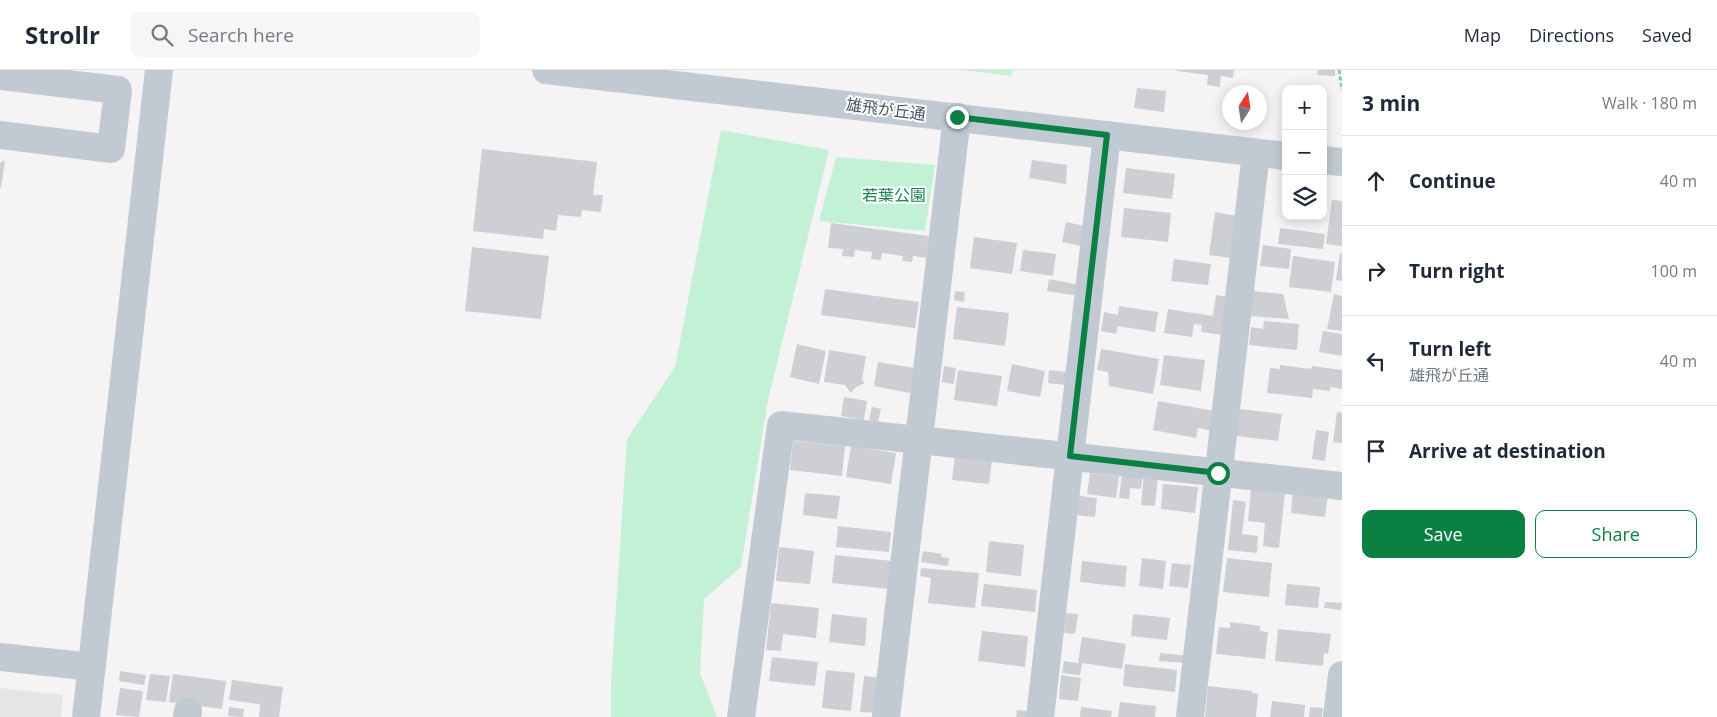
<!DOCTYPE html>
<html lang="en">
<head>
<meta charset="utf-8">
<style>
  :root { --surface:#fff; --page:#f6f6f7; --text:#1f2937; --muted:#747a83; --line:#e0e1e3; --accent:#0b8043 }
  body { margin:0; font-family:"Open Sans","Noto Sans JP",sans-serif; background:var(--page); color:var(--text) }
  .controls { position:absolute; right:15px; top:15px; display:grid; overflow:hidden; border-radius:10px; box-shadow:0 2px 12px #0003 }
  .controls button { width:45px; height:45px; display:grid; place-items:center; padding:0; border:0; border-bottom:1px solid var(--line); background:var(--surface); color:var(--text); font:25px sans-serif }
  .compass { position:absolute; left:1222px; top:15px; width:45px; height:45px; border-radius:50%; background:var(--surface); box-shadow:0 2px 12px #0003; rotate:12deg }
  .stop { position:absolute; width:15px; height:15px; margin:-11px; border:4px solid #0b8043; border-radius:50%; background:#fff }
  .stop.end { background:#0b8043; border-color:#fff; box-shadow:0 1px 5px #0008 }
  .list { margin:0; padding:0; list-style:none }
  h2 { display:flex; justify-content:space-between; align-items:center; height:65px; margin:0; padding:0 20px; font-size:21px }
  h2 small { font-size:16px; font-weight:400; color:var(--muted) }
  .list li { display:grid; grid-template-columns:32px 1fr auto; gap:15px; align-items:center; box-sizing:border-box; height:90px; padding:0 20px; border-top:1px solid var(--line) }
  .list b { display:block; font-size:19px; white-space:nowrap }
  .list p { margin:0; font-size:16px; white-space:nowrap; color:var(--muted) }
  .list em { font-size:16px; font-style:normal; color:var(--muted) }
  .actions { display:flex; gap:10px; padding:15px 20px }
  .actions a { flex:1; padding:11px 0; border:1px solid var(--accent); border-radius:10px; text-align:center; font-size:18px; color:var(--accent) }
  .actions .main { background:var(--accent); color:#fff }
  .icon { flex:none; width:28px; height:28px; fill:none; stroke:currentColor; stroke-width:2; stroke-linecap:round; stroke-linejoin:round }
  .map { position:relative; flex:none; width:1342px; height:647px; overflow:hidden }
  header { display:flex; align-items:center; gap:30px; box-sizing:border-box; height:70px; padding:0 25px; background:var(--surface); border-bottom:1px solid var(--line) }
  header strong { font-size:24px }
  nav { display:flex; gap:28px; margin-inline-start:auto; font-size:18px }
  .search { width:350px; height:45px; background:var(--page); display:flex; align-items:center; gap:12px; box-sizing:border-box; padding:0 18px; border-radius:10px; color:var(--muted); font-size:19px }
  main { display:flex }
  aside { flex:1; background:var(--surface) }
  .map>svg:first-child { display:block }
  .education { fill:#e6e4e5 }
  .green { fill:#c3f1d5 }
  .building { fill:#cdcfd5 }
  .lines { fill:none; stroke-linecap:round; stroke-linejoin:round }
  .path { stroke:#7ad0a6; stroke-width:3; stroke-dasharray:4 2.5; stroke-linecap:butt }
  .minor { stroke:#c1cad2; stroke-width:28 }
  .route { stroke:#0b8043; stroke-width:6 }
  .labels { text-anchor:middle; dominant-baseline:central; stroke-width:4; stroke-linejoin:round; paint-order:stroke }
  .street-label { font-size:16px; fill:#4a5661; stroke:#fff }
  .park-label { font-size:16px; fill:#17864f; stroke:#fff }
</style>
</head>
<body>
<header>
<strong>Strollr</strong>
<div class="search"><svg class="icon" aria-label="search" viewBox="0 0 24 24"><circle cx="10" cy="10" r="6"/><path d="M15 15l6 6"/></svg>Search here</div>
<nav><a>Map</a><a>Directions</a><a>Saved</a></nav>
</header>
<main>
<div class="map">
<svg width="1342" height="647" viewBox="0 0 1342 647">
  <rect width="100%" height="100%" fill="#f5f3f3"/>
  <path class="education" d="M 0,618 L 63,625 L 61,647 L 0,647 Z"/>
  <g class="green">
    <path d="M 963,0 L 1013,0 L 1011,6 Z"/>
    <path d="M 721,60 L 829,80 L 768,330 L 741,497 L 704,529 L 700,603 L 717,647 L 611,647 L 611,614 L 627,369 L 675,297 Z"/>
    <path d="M 836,87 L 935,95 L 925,161 L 819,151 Z"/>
  </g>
  <g class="building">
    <path d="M 1177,0 L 1234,0 L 1233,8 L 1221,6 L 1220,17 L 1207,15 L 1208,5 L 1177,1 Z"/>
    <path d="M 1318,0 L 1335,0 L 1335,6 L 1317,5 Z"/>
    <path d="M 1137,18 L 1166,21 L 1164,42 L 1134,38 Z"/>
    <path d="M 482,79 L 597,92 L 593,125 L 603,125 L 601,142 L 582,140 L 581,147 L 558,145 L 556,161 L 544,159 L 543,169 L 473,161 Z"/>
    <path d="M 5,90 L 1,118 L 0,118 L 0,93 Z"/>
    <path d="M 1032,90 L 1067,95 L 1066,114 L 1029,108 Z"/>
    <path d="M 1126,98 L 1175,104 L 1172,129 L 1123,123 Z"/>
    <path d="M 1332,130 L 1342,131 L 1342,176 L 1326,174 Z"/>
    <path d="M 1124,138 L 1171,143 L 1168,172 L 1121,167 Z"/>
    <path d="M 1215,142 L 1237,146 L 1231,188 L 1209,185 Z"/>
    <path d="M 1066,152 L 1085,156 L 1081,176 L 1062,172 Z"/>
    <path d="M 831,153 L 929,166 L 926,188 L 913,186 L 912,192 L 902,191 L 903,186 L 882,183 L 881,190 L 871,189 L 872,182 L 855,180 L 854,187 L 842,186 L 843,179 L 828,178 Z"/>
    <path d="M 1280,158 L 1325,164 L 1323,179 L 1278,174 Z"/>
    <path d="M 974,167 L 1017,173 L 1012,204 L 970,198 Z"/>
    <path d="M 1263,175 L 1291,179 L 1289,199 L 1260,196 Z"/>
    <path d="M 472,177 L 549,186 L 541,249 L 465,241 Z"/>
    <path d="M 1023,180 L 1056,184 L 1053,206 L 1020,201 Z"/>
    <path d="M 1340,183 L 1342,183 L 1342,211 L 1336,210 Z"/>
    <path d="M 1293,186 L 1335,192 L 1331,222 L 1289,217 Z"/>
    <path d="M 1174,189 L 1211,194 L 1208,215 L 1171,211 Z"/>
    <path d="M 1049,209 L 1080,215 L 1078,226 L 1047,221 Z"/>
    <path d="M 825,219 L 919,232 L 915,258 L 821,245 Z"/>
    <path d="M 955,221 L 965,222 L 964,232 L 954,230 Z"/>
    <path d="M 1253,221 L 1283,224 L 1289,249 L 1251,246 Z"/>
    <path d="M 1334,224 L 1342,226 L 1342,261 L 1327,259 Z"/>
    <path d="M 1216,225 L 1229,227 L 1223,265 L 1201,262 L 1202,255 L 1194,254 L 1192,267 L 1164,263 L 1168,239 L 1213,246 Z"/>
    <path d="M 1119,236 L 1158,242 L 1155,262 L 1118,256 L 1116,264 L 1101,261 L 1104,242 L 1118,245 Z"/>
    <path d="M 957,237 L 1009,243 L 1005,276 L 953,269 Z"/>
    <path d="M 1264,251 L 1299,254 L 1297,280 L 1249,275 L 1251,257 L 1263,259 Z"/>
    <path d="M 1323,261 L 1342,264 L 1342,286 L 1319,282 Z"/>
    <path d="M 797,274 L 826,281 L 819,314 L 790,307 Z"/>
    <path d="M 1101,279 L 1159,289 L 1153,324 L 1109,316 L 1108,302 L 1097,300 Z"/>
    <path d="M 829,280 L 866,286 L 862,310 L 865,313 L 856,317 L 851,323 L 845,315 L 824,312 Z"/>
    <path d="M 1164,285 L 1205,290 L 1201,321 L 1160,315 Z"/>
    <path d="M 878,292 L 915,298 L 910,323 L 874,316 Z"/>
    <path d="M 1012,294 L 1045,301 L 1040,327 L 1007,321 Z"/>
    <path d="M 1280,295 L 1311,299 L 1312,296 L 1342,300 L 1342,319 L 1330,317 L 1330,321 L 1313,319 L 1312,328 L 1267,323 L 1270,298 L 1280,299 Z"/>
    <path d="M 944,296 L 956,298 L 954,314 L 942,312 Z"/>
    <path d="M 958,300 L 1002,306 L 997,336 L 954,330 Z"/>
    <path d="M 1049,300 L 1067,302 L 1065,315 L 1048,313 Z"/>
    <path d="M 844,327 L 867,331 L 864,350 L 841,346 Z"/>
    <path d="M 1158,331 L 1215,341 L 1212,361 L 1198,358 L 1196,368 L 1153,360 Z"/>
    <path d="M 872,337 L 881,339 L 878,352 L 869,350 Z"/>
    <path d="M 1239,339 L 1282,344 L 1278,371 L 1236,366 Z"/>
    <path d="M 1337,342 L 1342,343 L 1342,373 L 1333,372 Z"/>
    <path d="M 1316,360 L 1329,362 L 1325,391 L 1312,389 Z"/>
    <path d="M 793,371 L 845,376 L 842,406 L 790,400 Z"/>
    <path d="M 851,376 L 896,383 L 891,414 L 846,407 Z"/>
    <path d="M 955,385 L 992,389 L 989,414 L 952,410 Z"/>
    <path d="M 1090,403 L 1119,406 L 1116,428 L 1087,424 Z"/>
    <path d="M 1122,403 L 1143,405 L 1141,419 L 1130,418 L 1129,429 L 1119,428 Z"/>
    <path d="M 1144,404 L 1158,406 L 1155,436 L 1141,435 Z"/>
    <path d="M 1163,414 L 1198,417 L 1195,443 L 1161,439 Z"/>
    <path d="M 1251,419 L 1285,423 L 1279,478 L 1263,476 L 1265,453 L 1248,451 Z"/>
    <path d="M 1293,420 L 1328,424 L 1325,447 L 1291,443 Z"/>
    <path d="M 805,423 L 840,426 L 837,449 L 803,445 Z"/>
    <path d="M 1079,426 L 1097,428 L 1095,447 L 1076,445 Z"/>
    <path d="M 1233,430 L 1246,432 L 1242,464 L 1258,466 L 1257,483 L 1228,480 Z"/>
    <path d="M 838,456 L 891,462 L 889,482 L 836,477 Z"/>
    <path d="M 989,471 L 1024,475 L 1021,506 L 986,502 Z"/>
    <path d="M 779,477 L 814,481 L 810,514 L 776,511 Z"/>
    <path d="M 923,481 L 942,484 L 941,487 L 949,488 L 948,496 L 921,492 Z"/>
    <path d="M 835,485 L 892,491 L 889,519 L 832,513 Z"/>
    <path d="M 1142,488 L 1166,491 L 1163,519 L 1139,516 Z"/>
    <path d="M 1227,488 L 1272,493 L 1269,527 L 1223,522 Z"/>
    <path d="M 1082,491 L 1127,496 L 1125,517 L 1080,512 Z"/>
    <path d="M 1172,493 L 1191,495 L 1188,518 L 1169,516 Z"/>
    <path d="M 921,498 L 979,503 L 975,538 L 928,533 L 931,508 L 920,506 Z"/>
    <path d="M 984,514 L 1037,520 L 1035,542 L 981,536 Z"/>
    <path d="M 1287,514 L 1320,517 L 1318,538 L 1285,535 Z"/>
    <path d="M 1325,532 L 1342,533 L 1341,540 L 1324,538 Z"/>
    <path d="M 771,533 L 819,538 L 816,568 L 783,564 L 781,581 L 766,580 Z"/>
    <path d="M 1066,543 L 1078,544 L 1075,564 L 1064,563 Z"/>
    <path d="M 832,544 L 867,548 L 865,576 L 829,572 Z"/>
    <path d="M 1133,544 L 1170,548 L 1167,570 L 1131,566 Z"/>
    <path d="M 1230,552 L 1260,556 L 1260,561 L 1268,562 L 1265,589 L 1216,584 L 1219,557 L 1230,558 Z"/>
    <path d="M 1278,559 L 1331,564 L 1328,584 L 1324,583 L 1323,596 L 1275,591 Z"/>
    <path d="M 982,561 L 1028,566 L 1025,597 L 978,591 Z"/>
    <path d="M 1082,567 L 1126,574 L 1122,599 L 1082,593 L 1080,605 L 1062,603 L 1064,591 L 1078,593 Z"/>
    <path d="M 1160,583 L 1188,586 L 1187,593 L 1159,591 Z"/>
    <path d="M 772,587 L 818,592 L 815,616 L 769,611 Z"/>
    <path d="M 1125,594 L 1177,600 L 1175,622 L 1123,616 Z"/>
    <path d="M 826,600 L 855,603 L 851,641 L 822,638 Z"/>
    <path d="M 120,601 L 146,605 L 144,615 L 119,611 Z"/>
    <path d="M 150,604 L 170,606 L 166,632 L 146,630 Z"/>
    <path d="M 173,604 L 226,611 L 222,639 L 169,632 Z"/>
    <path d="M 1061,605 L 1081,608 L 1078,631 L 1059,629 Z"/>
    <path d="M 864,606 L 883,608 L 879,643 L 860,642 Z"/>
    <path d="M 232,610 L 283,617 L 279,647 L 259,647 L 260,634 L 229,630 Z"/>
    <path d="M 1208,616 L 1252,621 L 1252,623 L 1258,624 L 1256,647 L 1205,647 Z"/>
    <path d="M 120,618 L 143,621 L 139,647 L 116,645 Z"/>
    <path d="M 1272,631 L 1305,635 L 1304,647 L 1270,647 Z"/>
    <path d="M 1120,632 L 1156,636 L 1155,647 L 1118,647 Z"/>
    <path d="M 229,637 L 244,639 L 243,647 L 228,646 Z"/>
    <path d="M 1081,637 L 1112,641 L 1111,647 L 1080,647 Z"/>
    <path d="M 1310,637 L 1323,638 L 1322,647 L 1309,647 Z"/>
    <path d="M 1017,640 L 1029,641 L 1029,647 L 1016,647 Z"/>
  </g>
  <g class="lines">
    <path class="path" d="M 1339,0 L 1342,20"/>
    <g class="minor">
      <path d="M 546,0 L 1286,86"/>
      <path d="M 0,6 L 118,20 L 111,79 L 0,65"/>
      <path d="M 1323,90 L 1342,92"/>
      <path d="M 0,587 L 92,597"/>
      <path d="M 86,647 L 159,0"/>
      <path d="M 187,647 L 188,641"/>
      <path d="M 741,647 L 781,355 L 1342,416"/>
      <path d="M 886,647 L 957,47"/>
      <path d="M 1040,647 L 1107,65"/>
      <path d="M 1190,647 L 1256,83"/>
      <path d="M 1337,647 L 1342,605"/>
    </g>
  </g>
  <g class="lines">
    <path class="route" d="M 957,47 L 1107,65 L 1070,386 L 1218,403"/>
  </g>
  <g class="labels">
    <g class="street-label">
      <text transform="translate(886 39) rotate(7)">雄飛が丘通</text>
    </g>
    <g class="park-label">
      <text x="894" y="125">若葉公園</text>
    </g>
  </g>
</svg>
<div class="controls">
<button>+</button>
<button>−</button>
<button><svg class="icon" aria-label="layers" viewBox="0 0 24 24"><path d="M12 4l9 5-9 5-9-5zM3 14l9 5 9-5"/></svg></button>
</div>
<svg class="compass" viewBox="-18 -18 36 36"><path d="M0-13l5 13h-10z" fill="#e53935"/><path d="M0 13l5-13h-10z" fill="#747a83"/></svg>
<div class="stop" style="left:1218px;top:403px"></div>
<div class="stop end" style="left:957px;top:47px"></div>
</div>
<aside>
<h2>3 min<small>Walk · 180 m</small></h2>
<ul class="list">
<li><svg class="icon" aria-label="ahead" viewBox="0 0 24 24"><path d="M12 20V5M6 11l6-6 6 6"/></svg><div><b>Continue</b></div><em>40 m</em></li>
<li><svg class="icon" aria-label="right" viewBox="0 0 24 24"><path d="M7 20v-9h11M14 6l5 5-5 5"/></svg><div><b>Turn right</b></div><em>100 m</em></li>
<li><svg class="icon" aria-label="left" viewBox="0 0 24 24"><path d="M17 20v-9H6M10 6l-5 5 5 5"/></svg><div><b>Turn left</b><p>雄飛が丘通</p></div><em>40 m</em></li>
<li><svg class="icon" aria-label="arrive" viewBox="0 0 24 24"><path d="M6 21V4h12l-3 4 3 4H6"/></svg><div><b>Arrive at destination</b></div></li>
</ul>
<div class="actions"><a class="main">Save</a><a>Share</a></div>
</aside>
</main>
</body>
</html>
